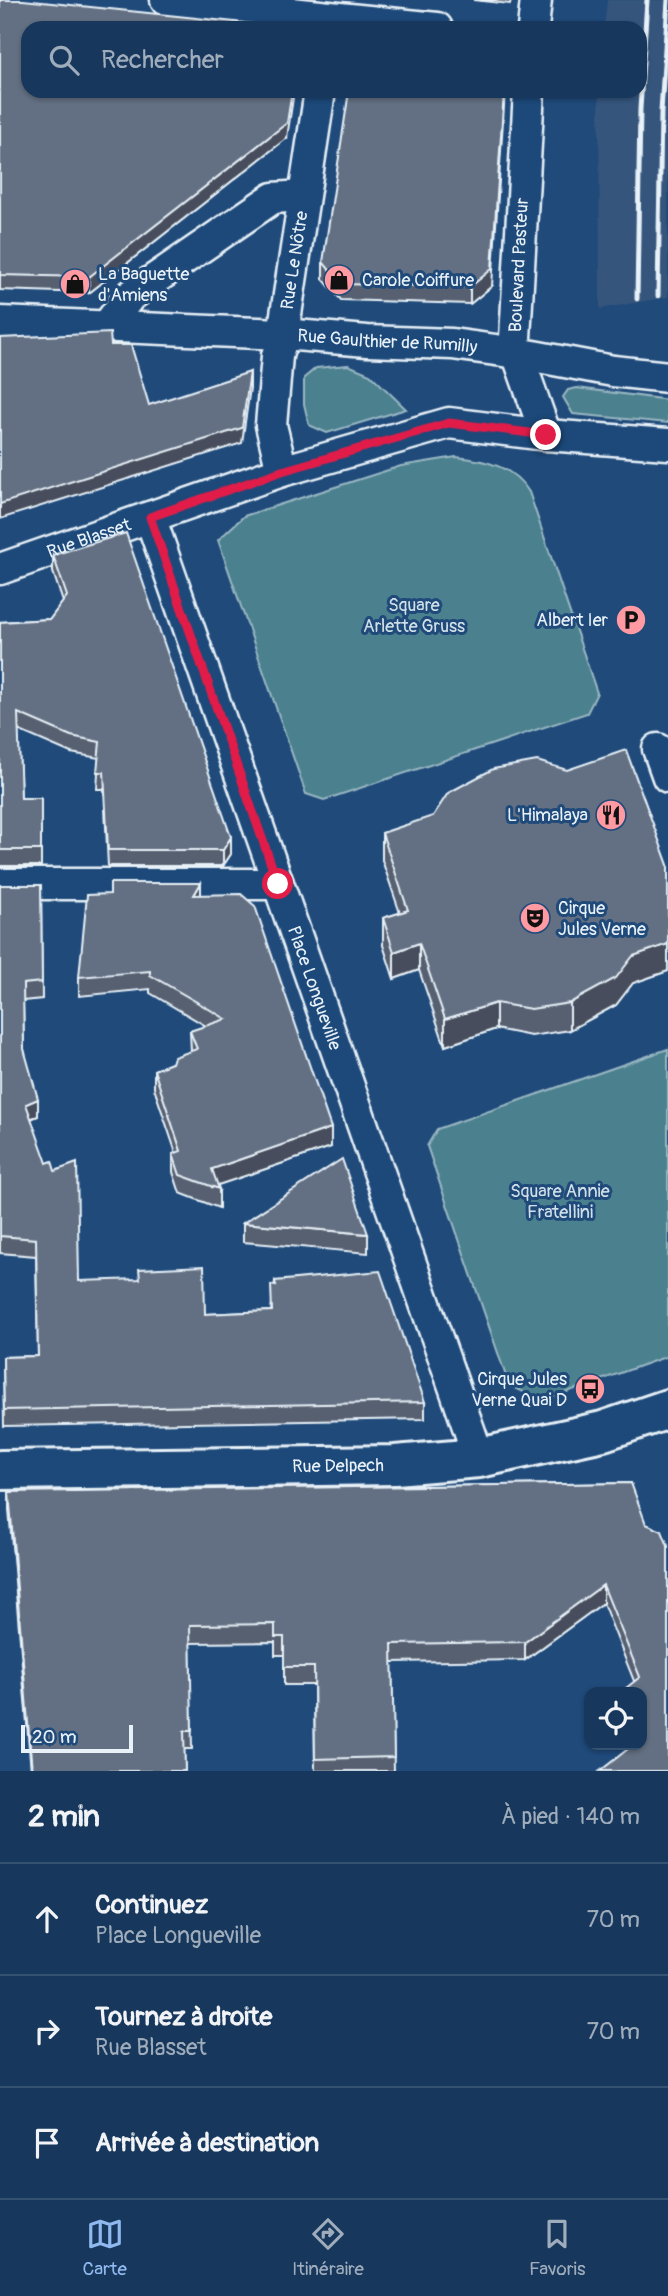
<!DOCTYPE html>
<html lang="fr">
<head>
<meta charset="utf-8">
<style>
  :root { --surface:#17385c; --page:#203f62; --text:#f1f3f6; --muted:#9eacbb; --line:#365272; --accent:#90b9f0 }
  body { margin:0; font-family:Pangolin,sans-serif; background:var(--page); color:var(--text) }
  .controls { position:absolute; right:21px; bottom:21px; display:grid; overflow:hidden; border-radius:14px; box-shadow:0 2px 5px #0004 }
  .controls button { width:63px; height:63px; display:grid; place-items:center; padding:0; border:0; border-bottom:2px solid var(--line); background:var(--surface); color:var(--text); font:35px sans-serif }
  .scale { position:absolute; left:21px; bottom:18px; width:112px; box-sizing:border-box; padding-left:7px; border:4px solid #e8f1f8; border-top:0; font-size:19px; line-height:24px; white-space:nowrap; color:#e8f1f8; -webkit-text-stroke:5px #1f4a7a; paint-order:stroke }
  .stop { position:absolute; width:21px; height:21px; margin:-16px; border:5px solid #e11d48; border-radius:50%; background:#fff }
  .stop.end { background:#e11d48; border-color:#fff; box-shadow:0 2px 7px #0008 }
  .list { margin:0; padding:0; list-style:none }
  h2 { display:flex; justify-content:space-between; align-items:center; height:91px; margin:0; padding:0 28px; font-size:30px }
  h2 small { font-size:23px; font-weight:400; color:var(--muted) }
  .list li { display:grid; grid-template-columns:46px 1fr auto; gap:21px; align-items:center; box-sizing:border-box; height:112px; padding:0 28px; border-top:2px solid var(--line) }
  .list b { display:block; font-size:26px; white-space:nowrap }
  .list p { margin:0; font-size:23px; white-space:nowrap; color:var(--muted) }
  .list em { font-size:23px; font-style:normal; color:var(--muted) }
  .icon { flex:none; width:38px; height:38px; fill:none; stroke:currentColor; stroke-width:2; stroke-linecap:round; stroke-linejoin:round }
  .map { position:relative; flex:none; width:668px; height:1771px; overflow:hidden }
  .search { position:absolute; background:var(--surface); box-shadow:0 2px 5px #0004; left:21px; right:21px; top:21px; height:77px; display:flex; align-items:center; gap:18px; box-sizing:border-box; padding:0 24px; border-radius:21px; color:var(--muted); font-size:26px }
  .sheet { height:427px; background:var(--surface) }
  nav { display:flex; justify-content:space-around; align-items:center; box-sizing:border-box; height:98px; border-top:2px solid var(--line); background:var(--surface); font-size:19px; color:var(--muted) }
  nav a { display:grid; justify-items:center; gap:4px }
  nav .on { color:var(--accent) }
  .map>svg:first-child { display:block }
  .built { fill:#34557d }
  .green { fill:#4c808e; stroke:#9ab8c3; stroke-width:2 }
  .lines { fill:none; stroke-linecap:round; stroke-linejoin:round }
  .street-casing { stroke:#e8f1f8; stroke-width:35 }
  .secondary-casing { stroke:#e8f1f8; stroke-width:44 }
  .street { stroke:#1f4a7a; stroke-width:30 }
  .secondary { stroke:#1f4a7a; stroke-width:38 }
  .rail { stroke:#e8f1f8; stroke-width:5 }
  .wall { fill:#566071; stroke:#e8f1f8; stroke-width:2 }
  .shaded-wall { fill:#464e5c; stroke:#e8f1f8; stroke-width:2 }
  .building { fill:#647083; stroke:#e8f1f8; stroke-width:2 }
  .route { stroke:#e11d48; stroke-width:9 }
  .labels { text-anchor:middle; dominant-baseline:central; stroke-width:6; stroke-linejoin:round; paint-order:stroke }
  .street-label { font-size:18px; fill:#e8f1f8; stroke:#1f4a7a }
  .poi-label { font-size:18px; fill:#e8f1f8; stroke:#1f4a7a; text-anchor:start }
  .park-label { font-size:18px; fill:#d1e0e8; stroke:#1f4a7a }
</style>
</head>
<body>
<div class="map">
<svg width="668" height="1771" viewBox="0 0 668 1771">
  <rect width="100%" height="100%" fill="#1f4a7a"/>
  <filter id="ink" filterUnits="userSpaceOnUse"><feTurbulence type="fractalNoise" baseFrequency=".0143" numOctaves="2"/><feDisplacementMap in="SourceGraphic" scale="14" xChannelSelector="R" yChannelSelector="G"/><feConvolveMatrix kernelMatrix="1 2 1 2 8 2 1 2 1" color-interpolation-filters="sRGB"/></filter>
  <g filter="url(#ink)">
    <path class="built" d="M 607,0 L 668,0 L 668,297 L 600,309 L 599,91 L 640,91 L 640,28 L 604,28 Z"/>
    <g class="green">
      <path d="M 348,365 L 370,374 L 406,409 L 327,433 L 309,425 L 304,404 L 304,378 L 316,368 Z"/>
      <path d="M 577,388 L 668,400 L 668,423 L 573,414 L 563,397 L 568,390 Z"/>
      <path d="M 456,457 C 485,460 513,466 529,492 L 597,693 L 587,713 L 324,800 L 306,794 L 218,540 L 244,516 L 401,466 Z"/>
      <path d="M 668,1049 L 668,1356 L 542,1401 L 509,1385 L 427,1146 L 437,1129 Z"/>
    </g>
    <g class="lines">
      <g class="street-casing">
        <g id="street">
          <path d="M 166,0 L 437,28"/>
          <path d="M 533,28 L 536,0"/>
          <path d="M 529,91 L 515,338 L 517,353 L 546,435"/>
          <path id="s1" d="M 0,322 L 283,334 L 367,341 L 452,344 L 517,353 L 613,371 L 668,377"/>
          <path d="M 107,326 L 130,296 L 273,198 L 303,196"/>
          <path id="s2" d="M 282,471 L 271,425 L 277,356 L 283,334 L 320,91"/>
          <path id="s3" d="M 150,517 L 479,1458"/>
          <path id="s4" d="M 0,569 L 282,471 L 449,423 L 546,435 L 668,444"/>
          <path d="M 658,749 L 668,777"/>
          <path d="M 0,884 L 278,884"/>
        </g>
      </g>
      <g class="secondary-casing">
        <g id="secondary">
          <path id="s5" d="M 0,1470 L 395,1465 L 479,1458 L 603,1431 L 668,1409"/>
        </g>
      </g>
      <use href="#street" class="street"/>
      <use href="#secondary" class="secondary"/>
      <g class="rail">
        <path d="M 658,296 L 661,112 L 668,0"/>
        <path d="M 637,299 L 640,109 L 647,0"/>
      </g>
    </g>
    <g class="wall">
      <path d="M 0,0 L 287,138 L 89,293 L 0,290 Z"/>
      <path d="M 473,0 L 511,0 L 510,4 Z"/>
      <path d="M 323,262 L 492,286 L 470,304 L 341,300 L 323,279 Z"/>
      <path d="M 53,555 L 231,854 L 223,866 L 108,866 L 104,789 L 97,789 L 99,758 L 71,753 L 18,730 L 21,798 L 41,798 L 41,866 L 0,866 L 0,622 L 50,619 L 63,602 L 53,572 Z"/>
      <path d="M 382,833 L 668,865 L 668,971 L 633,983 L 616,1005 L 570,1030 L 531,1036 L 496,1029 L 445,1046 L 419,970 L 394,979 L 383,945 L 383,918 L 400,913 L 382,860 Z"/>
      <path d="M 0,885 L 41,885 L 42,999 L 23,1001 L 24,1049 L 38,1116 L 31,1119 L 79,1281 L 205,1314 L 271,1311 L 275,1281 L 425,1402 L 425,1419 L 4,1426 L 3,1357 L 38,1356 L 36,1256 L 0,1253 Z"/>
      <path d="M 201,895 L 331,1147 L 217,1185 L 219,1189 L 219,1208 L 180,1193 L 173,1172 L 173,1154 L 176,1153 L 154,1088 L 154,1070 L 172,1063 L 191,1052 L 190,1031 L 206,1026 L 150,993 L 150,989 L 79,996 L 79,977 Z"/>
      <path d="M 243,1223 L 368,1234 L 368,1253 L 243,1242 Z"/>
      <path d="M 631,1483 L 668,1771 L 627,1750 L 624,1745 L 642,1745 L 634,1681 L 603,1603 L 525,1660 L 392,1662 L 394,1771 L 315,1771 L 314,1685 L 284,1685 L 284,1655 L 275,1655 L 275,1642 L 190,1643 L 192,1749 L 184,1749 L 185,1771 L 31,1771 L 9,1510 L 9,1492 Z"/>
    </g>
    <g class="shaded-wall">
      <path d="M 292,91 L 294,91 L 287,138 L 89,293 L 89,277 Z"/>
      <path d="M 504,91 L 505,91 L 492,286 L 470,304 L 470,287 Z"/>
      <path d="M 250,372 L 250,388 L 242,443 L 0,519 L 0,504 Z"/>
      <path d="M 231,837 L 231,854 L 223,866 L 223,850 Z"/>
      <path d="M 201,883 L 201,901 L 194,895 Z"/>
      <path d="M 419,943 L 419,970 L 394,979 L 394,952 Z"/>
      <path d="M 668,944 L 668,971 L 633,983 L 616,1005 L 570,1030 L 570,1003 L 633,956 Z"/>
      <path d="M 496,1003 L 496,1029 L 445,1046 L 445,1019 Z"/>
      <path d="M 38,1099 L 38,1116 L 26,1120 L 26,1104 Z"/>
      <path d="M 331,1128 L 331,1147 L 212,1187 L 212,1169 Z"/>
      <path d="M 603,1585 L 603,1603 L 525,1660 L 525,1642 Z"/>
    </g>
    <g class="building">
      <path d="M 0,0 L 23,0 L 292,28 L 28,28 L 28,91 L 292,91 L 287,123 L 89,277 L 0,275 Z"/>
      <path d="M 349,91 L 504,91 L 492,269 L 470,287 L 341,284 L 323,262 Z"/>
      <path d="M 110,333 L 111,345 L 131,345 L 149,405 L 250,372 L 242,428 L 0,504 L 0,338 Z"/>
      <path d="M 126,533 L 231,837 L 223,850 L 108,850 L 104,772 L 97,772 L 100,742 L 71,736 L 18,713 L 21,798 L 41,798 L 41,850 L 0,850 L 0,622 L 50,619 L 67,596 L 53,555 Z"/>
      <path d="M 626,750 L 668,865 L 668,944 L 633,956 L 616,978 L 570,1003 L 531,1009 L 496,1003 L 445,1019 L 419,943 L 394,952 L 383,918 L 408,910 L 382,833 L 433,816 L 448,793 L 493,769 L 537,761 L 567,770 Z"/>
      <path d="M 110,883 L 201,883 L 194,895 L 241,894 L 255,906 L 331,1128 L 212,1169 L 219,1189 L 180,1175 L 173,1154 L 181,1151 L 154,1070 L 172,1063 L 174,1057 L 197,1049 L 190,1031 L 226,1019 L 150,975 L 150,971 L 79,977 L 87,895 L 110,894 Z"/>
      <path d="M 0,885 L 41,885 L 42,982 L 23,984 L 24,1049 L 38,1099 L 26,1104 L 47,1163 L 52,1161 L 55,1171 L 77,1163 L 79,1281 L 140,1279 L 139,1269 L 204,1266 L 205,1314 L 272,1311 L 271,1285 L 276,1286 L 275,1281 L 380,1271 L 425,1402 L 4,1410 L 3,1357 L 38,1356 L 36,1239 L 0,1236 Z"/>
      <path d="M 342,1159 L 368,1234 L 243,1223 Z"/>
      <path d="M 631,1483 L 646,1524 L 662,1531 L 668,1546 L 668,1771 L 600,1771 L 633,1745 L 642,1745 L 642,1692 L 621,1692 L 640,1677 L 603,1585 L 525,1642 L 392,1644 L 394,1757 L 315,1759 L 314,1667 L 284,1667 L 284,1637 L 275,1637 L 275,1624 L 190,1625 L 192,1731 L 184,1731 L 185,1771 L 32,1771 L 9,1492 Z"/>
    </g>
  </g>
  <g class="lines" filter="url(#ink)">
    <path class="route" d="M 278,884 L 150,517 L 282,471 L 449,423 L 546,435"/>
  </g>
  <defs>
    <g id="shop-disc" transform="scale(1.575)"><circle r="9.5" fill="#ff9aa2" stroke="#1f4a7a"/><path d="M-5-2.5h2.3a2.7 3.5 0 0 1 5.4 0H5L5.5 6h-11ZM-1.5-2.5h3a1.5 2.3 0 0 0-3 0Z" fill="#111"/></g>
    <g id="parking-disc" transform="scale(1.575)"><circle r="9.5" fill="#ff9aa2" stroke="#1f4a7a"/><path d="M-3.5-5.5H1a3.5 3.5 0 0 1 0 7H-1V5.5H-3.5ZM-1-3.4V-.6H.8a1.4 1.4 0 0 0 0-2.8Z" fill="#111"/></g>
    <g id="restaurant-disc" transform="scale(1.575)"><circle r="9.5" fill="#ff9aa2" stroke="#1f4a7a"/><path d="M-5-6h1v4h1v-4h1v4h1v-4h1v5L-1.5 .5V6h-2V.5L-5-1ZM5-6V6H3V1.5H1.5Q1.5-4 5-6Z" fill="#111"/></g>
    <g id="theatre-disc" transform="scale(1.575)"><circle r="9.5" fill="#ff9aa2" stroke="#1f4a7a"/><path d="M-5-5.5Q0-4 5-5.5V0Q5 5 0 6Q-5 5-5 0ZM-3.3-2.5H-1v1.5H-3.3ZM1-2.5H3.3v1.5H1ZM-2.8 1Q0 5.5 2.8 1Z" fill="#111"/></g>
    <g id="bus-disc" transform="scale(1.575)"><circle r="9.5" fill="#ff9aa2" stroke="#1f4a7a"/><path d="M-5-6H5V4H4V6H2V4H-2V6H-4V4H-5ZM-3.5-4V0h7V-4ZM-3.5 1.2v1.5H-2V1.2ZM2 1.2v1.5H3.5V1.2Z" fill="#111"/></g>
  </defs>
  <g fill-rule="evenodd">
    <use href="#shop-disc" x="339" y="280"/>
    <use href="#shop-disc" x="75" y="284"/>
    <use href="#parking-disc" x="631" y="620"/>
    <use href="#restaurant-disc" x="611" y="815"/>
    <use href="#theatre-disc" x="535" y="918"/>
    <use href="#bus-disc" x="590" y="1389"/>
  </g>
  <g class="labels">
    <g class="street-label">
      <text stroke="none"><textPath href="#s2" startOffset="214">Rue Le Nôtre</textPath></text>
      <text transform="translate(519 265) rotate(-87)">Boulevard Pasteur</text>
      <text stroke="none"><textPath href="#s1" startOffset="388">Rue Gaulthier de Rumilly</textPath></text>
      <text stroke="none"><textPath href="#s4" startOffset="94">Rue Blasset</textPath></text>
      <text stroke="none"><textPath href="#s3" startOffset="499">Place Longueville</textPath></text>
      <text stroke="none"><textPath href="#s5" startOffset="338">Rue Delpech</textPath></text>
    </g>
    <g class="poi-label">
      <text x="98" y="274">La Baguette<tspan x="98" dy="21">d'Amiens</tspan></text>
      <text x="362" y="280">Carole Coiffure</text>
      <text x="608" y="620" text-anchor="end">Albert Ier</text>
      <text x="588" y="815" text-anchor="end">L'Himalaya</text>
      <text x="558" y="908">Cirque<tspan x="558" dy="21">Jules Verne</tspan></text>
      <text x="567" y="1379" text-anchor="end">Cirque Jules<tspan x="567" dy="21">Verne Quai D</tspan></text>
    </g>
    <g class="park-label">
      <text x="414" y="605">Square<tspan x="414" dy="21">Arlette Gruss</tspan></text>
      <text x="560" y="1191">Square Annie<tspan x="560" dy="21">Fratellini</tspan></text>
    </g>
  </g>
</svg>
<div class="controls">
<button><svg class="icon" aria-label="locate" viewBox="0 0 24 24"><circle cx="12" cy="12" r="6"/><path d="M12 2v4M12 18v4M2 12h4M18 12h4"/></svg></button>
</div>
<div class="scale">20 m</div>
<div class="stop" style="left:278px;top:884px"></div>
<div class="stop end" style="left:546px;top:435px"></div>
<div class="search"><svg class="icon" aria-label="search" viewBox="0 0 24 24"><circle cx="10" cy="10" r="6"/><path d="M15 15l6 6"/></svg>Rechercher</div>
</div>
<section class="sheet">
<h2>2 min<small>À pied · 140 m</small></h2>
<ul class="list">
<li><svg class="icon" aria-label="ahead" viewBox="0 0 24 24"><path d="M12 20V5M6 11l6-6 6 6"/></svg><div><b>Continuez</b><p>Place Longueville</p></div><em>70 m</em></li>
<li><svg class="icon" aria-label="right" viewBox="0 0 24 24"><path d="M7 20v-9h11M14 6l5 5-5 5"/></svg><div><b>Tournez à droite</b><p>Rue Blasset</p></div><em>70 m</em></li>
<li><svg class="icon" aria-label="arrive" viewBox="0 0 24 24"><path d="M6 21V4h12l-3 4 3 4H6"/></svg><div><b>Arrivée à destination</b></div></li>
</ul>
</section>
<nav>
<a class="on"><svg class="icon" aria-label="map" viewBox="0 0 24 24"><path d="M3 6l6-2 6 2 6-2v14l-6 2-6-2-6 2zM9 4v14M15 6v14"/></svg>Carte</a>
<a><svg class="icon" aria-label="directions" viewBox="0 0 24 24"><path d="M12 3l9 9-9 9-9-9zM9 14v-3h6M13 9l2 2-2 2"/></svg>Itinéraire</a>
<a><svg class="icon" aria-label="saved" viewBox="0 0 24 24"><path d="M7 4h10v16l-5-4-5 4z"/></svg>Favoris</a>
</nav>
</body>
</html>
